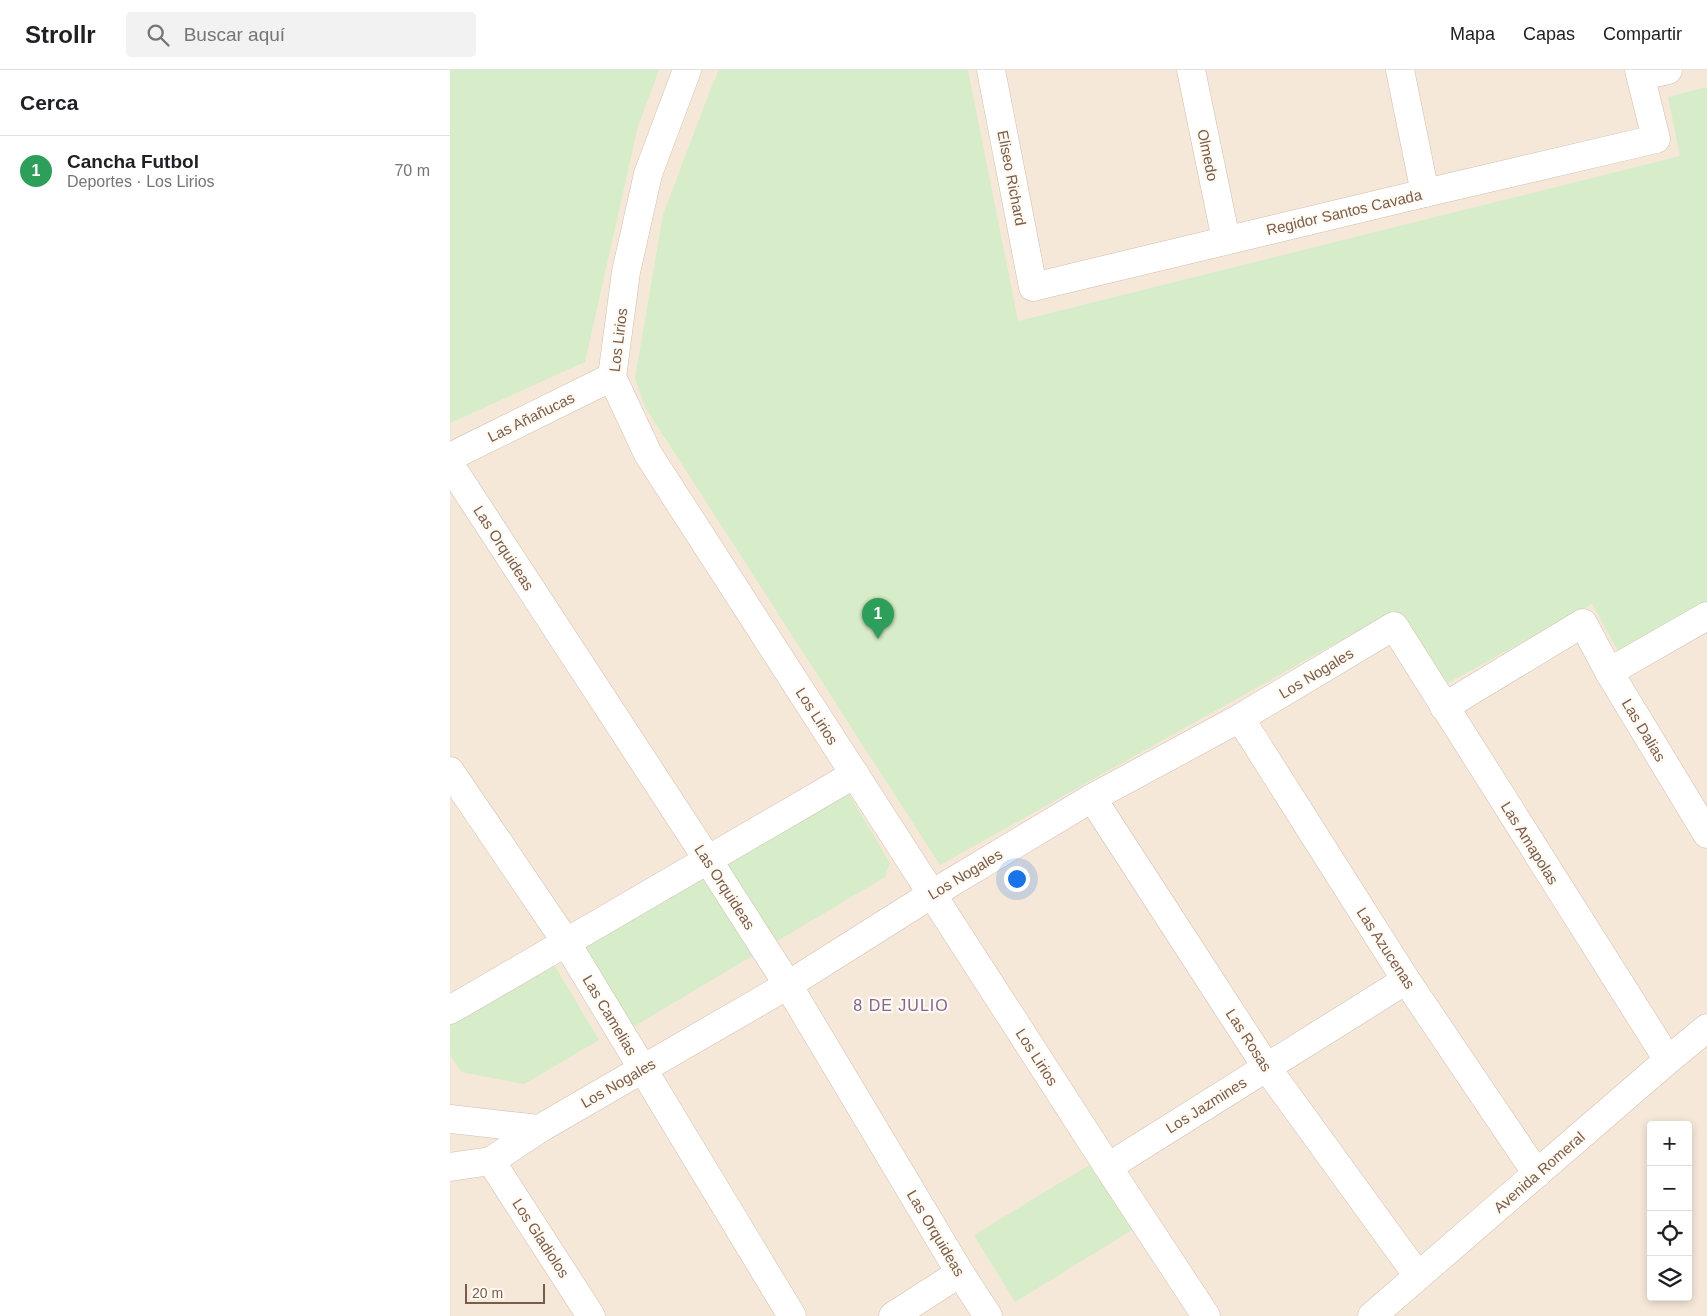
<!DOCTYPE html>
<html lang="es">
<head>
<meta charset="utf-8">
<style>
  :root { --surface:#fff; --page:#f2f2f2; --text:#202124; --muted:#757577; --line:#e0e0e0; --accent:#e8704f }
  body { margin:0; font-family:Arial,sans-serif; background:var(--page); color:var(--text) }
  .controls { position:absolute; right:15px; bottom:15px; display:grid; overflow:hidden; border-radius:5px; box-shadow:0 2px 8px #0003 }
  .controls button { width:45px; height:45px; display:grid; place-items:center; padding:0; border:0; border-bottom:1px solid var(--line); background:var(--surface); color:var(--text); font:25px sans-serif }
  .scale { position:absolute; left:15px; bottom:12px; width:80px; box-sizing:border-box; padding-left:5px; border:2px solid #7a5c4c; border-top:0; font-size:14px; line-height:18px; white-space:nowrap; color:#7a5c4c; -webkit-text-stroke:4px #fffaf2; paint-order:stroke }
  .you { position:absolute; left:566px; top:808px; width:18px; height:18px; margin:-12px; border:4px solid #fff; border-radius:50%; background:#1a73e8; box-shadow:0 0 0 8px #1a73e833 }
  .badge { display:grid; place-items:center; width:32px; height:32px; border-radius:50%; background:var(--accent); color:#fff; font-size:16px; font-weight:700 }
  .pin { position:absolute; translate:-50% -41px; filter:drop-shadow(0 1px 2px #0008) }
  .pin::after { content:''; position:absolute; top:26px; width:18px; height:15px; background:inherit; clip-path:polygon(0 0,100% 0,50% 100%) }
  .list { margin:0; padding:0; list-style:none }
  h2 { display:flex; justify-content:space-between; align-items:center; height:65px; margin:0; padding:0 20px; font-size:21px }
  h2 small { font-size:16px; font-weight:400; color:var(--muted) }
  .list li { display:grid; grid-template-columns:32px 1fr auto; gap:15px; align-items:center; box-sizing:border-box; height:70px; padding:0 20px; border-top:1px solid var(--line) }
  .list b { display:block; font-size:19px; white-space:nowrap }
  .list p { margin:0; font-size:16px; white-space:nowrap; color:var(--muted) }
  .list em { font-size:16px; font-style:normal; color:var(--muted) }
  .icon { flex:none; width:28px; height:28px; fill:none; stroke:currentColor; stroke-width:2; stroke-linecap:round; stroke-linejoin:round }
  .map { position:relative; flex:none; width:1257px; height:1246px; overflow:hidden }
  header { display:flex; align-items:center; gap:30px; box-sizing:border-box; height:70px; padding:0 25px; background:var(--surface); border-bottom:1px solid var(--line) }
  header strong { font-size:24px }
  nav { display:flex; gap:28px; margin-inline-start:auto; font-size:18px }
  .search { width:350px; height:45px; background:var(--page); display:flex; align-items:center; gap:12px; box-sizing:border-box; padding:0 18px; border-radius:5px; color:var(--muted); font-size:19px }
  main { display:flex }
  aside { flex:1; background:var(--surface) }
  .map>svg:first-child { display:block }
  .residential { fill:#f5e8d9; fill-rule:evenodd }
  .green { fill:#d7ecc8 }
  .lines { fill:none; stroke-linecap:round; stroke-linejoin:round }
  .street-casing { stroke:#d1beaf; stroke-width:29 }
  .secondary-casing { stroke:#d6c0af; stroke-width:29 }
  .street { stroke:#fff; stroke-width:28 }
  .secondary { stroke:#fff; stroke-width:28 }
  .labels { text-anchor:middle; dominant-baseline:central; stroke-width:4.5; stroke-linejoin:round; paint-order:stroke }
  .street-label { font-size:15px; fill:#7a5c4c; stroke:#fffaf2 }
  .neighbourhood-label { font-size:16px; letter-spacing:1px; fill:#846595; stroke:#fffaf2 }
</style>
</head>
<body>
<header>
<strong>Strollr</strong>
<div class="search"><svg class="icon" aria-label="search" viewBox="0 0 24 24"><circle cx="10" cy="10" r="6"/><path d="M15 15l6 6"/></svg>Buscar aquí</div>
<nav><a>Mapa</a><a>Capas</a><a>Compartir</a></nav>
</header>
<main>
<aside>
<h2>Cerca<small></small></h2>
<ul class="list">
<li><span class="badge" style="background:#2e9e5b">1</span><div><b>Cancha Futbol</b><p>Deportes · Los Lirios</p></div><em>70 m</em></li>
</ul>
</aside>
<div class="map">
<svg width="1257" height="1246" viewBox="0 0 1257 1246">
  <rect width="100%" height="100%" fill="#fdf6eb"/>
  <path class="residential" d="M 0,0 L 1257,0 L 1257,1246 L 0,1246 ZM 1201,1055 L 1238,1055 L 1238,1227 L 1201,1227 Z"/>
  <g class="green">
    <path d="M 0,0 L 209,0 L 188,56 L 135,292 L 0,353 Z"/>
    <path d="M 269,0 L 518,0 L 568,251 L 1230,86 L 1218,27 L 1257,17 L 1257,533 L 1168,581 L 1142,534 L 998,613 L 945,540 L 490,795 L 195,337 L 185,308 L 213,145 L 261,18 Z"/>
    <path d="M 394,716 L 440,793 L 435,807 L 319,876 L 268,791 Z"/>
    <path d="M 252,803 L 302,886 L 183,957 L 133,874 Z"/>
    <path d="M 103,893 L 149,970 L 74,1014 L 11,1002 L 0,984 L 0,953 Z"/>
    <path d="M 641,1094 L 682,1160 L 565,1232 L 524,1165 Z"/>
  </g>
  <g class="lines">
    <g class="street-casing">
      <g id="street">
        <path d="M 541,0 L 583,217 L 975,123 L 1206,69 L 1189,0"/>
        <path d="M 741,0 L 776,170"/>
        <path d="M 950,0 L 975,123"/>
        <path d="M 1191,6 L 1218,0"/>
        <path d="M 0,387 L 162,307"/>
        <path d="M 0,395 L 258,790 L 338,915 L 510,1203 L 538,1246"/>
        <path d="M 1159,602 L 1257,546"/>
        <path d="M 994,637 L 1133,553 L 1159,602 L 1257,764"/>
        <path d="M 790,648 L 956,910 L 1087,1104"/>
        <path d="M 0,701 L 116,872 L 342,1246"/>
        <path d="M 642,728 L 817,998 L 968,1206"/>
        <path d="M 0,940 L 405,704"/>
        <path d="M 0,1049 L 89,1059"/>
        <path d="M 41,1091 L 141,1246"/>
        <path d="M 0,1097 L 41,1091 L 89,1059 L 338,915 L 482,824 L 642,728 L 790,648 L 944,556 L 1218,990"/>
        <path d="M 658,1097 L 956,910"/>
        <path d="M 443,1246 L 510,1203"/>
      </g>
    </g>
    <g class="secondary-casing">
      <g id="secondary">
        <path d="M 237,0 L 198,104 L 176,202 L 162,307 L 198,384 L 658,1097 L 756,1246"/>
        <path d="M 922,1246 L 1218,990 L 1257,958"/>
      </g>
    </g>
    <use href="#street" class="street"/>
    <use href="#secondary" class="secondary"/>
  </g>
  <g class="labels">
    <g class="street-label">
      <text transform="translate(758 85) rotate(78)">Olmedo</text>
      <text transform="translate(562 108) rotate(79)">Eliseo Richard</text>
      <text transform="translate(894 142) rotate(-13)">Regidor Santos Cavada</text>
      <text transform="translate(168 270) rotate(-83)">Los Lirios</text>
      <text transform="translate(81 347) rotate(-26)">Las Añañucas</text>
      <text transform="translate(54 478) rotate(57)">Las Orquideas</text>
      <text transform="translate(866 603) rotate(-31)">Los Nogales</text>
      <text transform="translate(367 646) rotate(57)">Los Lirios</text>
      <text transform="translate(1194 660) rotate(59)">Las Dalias</text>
      <text transform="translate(1080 773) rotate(58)">Las Amapolas</text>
      <text transform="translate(515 804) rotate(-31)">Los Nogales</text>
      <text transform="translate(275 817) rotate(57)">Las Orquideas</text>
      <text transform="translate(936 878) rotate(57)">Las Azucenas</text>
      <text transform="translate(160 945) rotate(59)">Las Camelias</text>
      <text transform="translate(799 970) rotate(57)">Las Rosas</text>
      <text transform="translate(587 987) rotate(57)">Los Lirios</text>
      <text transform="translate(168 1013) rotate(-30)">Los Nogales</text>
      <text transform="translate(756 1035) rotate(-32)">Los Jazmines</text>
      <text transform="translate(1089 1102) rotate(-41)">Avenida Romeral</text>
      <text transform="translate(486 1163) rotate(59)">Las Orquideas</text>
      <text transform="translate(91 1168) rotate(57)">Los Gladiolos</text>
    </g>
    <g class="neighbourhood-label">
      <text x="451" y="935">8 DE JULIO</text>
    </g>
  </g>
</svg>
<div class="controls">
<button>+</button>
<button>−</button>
<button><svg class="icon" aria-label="locate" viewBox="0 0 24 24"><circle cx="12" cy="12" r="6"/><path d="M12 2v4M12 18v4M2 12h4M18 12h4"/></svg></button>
<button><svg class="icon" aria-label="layers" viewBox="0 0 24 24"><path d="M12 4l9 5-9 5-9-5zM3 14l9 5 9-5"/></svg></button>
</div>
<div class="scale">20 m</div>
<div class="you"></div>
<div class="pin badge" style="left:428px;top:569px;background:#2e9e5b">1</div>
</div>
</main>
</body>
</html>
